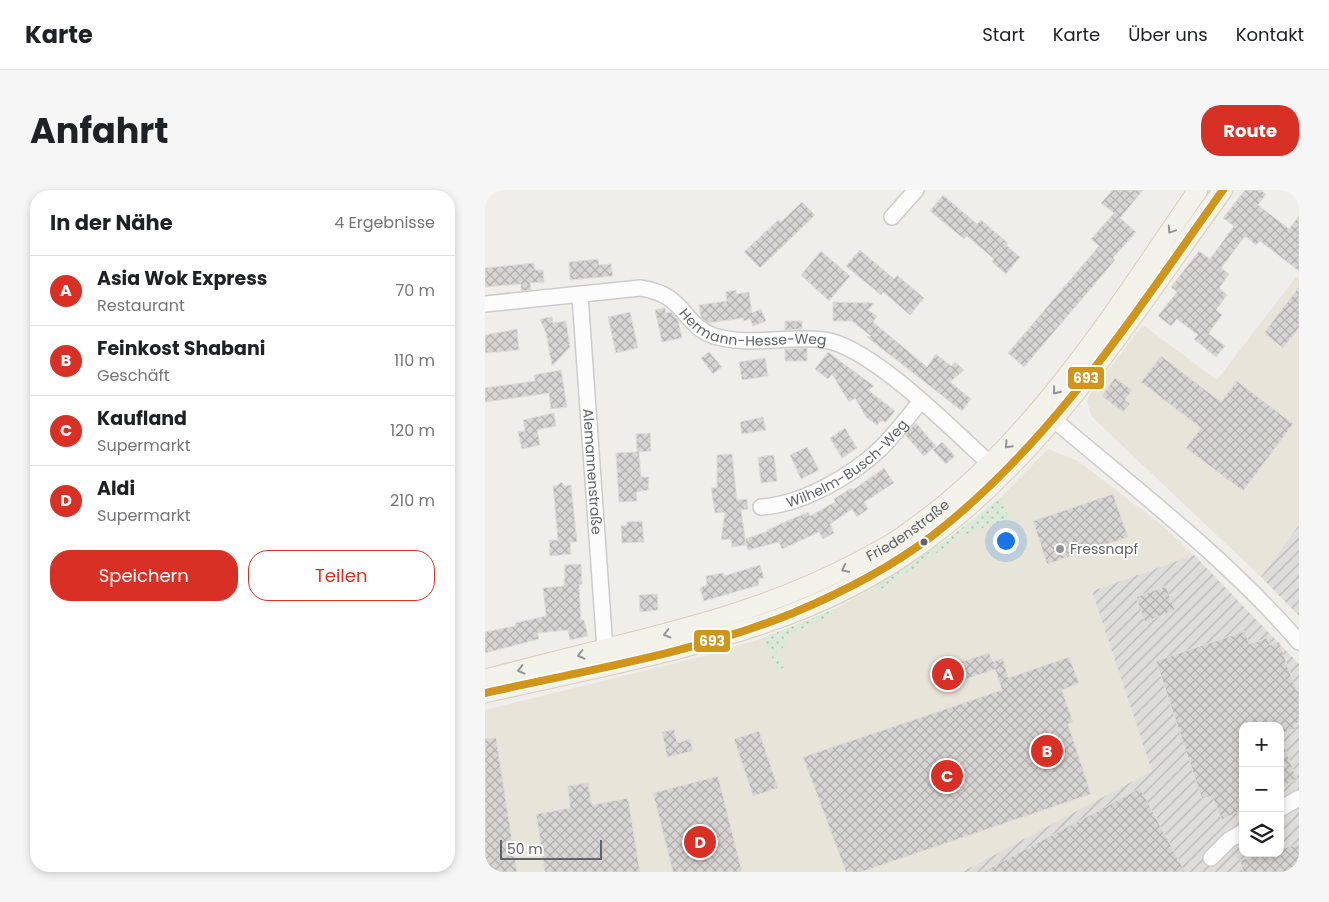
<!DOCTYPE html>
<html lang="de">
<head>
<meta charset="utf-8">
<style>
  :root { --surface:#fff; --page:#f6f6f6; --text:#202124; --muted:#757577; --line:#e0e0e0; --accent:#d93025 }
  body { margin:0; font-family:Poppins,sans-serif; background:var(--page); color:var(--text) }
  .controls { position:absolute; right:15px; bottom:15px; display:grid; overflow:hidden; border-radius:10px; box-shadow:0 2px 8px #0003 }
  .controls button { width:45px; height:45px; display:grid; place-items:center; padding:0; border:0; border-bottom:1px solid var(--line); background:var(--surface); color:var(--text); font:25px sans-serif }
  .scale { position:absolute; left:15px; bottom:12px; width:102px; box-sizing:border-box; padding-left:5px; border:2px solid #606367; border-top:0; font-size:14px; line-height:18px; white-space:nowrap; color:#606367; -webkit-text-stroke:4px #fff; paint-order:stroke }
  .you { position:absolute; left:520px; top:350px; width:18px; height:18px; margin:-12px; border:4px solid #fff; border-radius:50%; background:#1a73e8; box-shadow:0 0 0 8px #1a73e833 }
  .badge { display:grid; place-items:center; width:32px; height:32px; border-radius:50%; background:var(--accent); color:#fff; font-size:16px; font-weight:700 }
  .pin { position:absolute; translate:-50% -50%; border:2px solid #fff; box-shadow:0 1px 5px #0006 }
  .list { margin:0; padding:0; list-style:none }
  h2 { display:flex; justify-content:space-between; align-items:center; height:65px; margin:0; padding:0 20px; font-size:21px }
  h2 small { font-size:16px; font-weight:400; color:var(--muted) }
  .list li { display:grid; grid-template-columns:32px 1fr auto; gap:15px; align-items:center; box-sizing:border-box; height:70px; padding:0 20px; border-top:1px solid var(--line) }
  .list b { display:block; font-size:19px; white-space:nowrap }
  .list p { margin:0; font-size:16px; white-space:nowrap; color:var(--muted) }
  .list em { font-size:16px; font-style:normal; color:var(--muted) }
  .actions { display:flex; gap:10px; padding:15px 20px }
  .actions a { flex:1; padding:11px 0; border:1px solid var(--accent); border-radius:20px; text-align:center; font-size:18px; color:var(--accent) }
  .actions .main { background:var(--accent); color:#fff }
  .icon { flex:none; width:28px; height:28px; fill:none; stroke:currentColor; stroke-width:2; stroke-linecap:round; stroke-linejoin:round }
  .map { position:relative; flex:none; width:814px; height:682px; overflow:hidden; border-radius:20px }
  header { display:flex; align-items:center; gap:30px; box-sizing:border-box; height:70px; padding:0 25px; background:var(--surface); border-bottom:1px solid var(--line) }
  header strong { font-size:24px }
  nav { display:flex; gap:28px; margin-inline-start:auto; font-size:18px }
  .intro { display:flex; align-items:center; justify-content:space-between; box-sizing:border-box; height:120px; padding:0 30px }
  h1 { margin:0; font-size:35px }
  .button { padding:12px 22px; border-radius:20px; background:var(--accent); color:#fff; font-size:18px; font-weight:700 }
  main { display:flex; gap:30px; padding:0 30px }
  aside { flex:1; background:var(--surface); border-radius:20px; box-shadow:0 2px 8px #0003 }
  .map>svg:first-child { display:block }
  .commercial { fill:#e7e5d9 }
  .industrial { fill:url(#industrial-furrows); fill-rule:evenodd }
  .grass { fill:url(#grass-dots) }
  .building { fill:url(#building-cross-hatch); stroke:#deddda }
  .lines { fill:none; stroke-linecap:round; stroke-linejoin:round }
  .minor-casing { stroke:#ccc; stroke-width:18 }
  .major-casing { stroke:#d5cfba; stroke-width:21 }
  .minor { stroke:#fdfcfc; stroke-width:15 }
  .major { stroke:#f3f2ea; stroke-width:19 }
  .bus-1-casing { stroke:#fff; stroke-width:11 }
  .bus-1 { stroke:#d1951a; stroke-width:8 }
  .oneway { stroke:#939595 }
  .bus-dot { fill:#606367; stroke:#fff; stroke-width:2 }
  .poi-dot { fill:#929495; stroke:#fff; stroke-width:2 }
  .labels { text-anchor:middle; dominant-baseline:central; stroke-width:4; stroke-linejoin:round; paint-order:stroke }
  .street-label { font-size:14px; fill:#606367; stroke:#fff }
  .poi-label { font-size:14px; fill:#606367; stroke:#fff; text-anchor:start }
  .line-badge { stroke:#fff; stroke-width:2 }
  .badge-label { font-size:14px; text-anchor:middle; font-weight:bold; fill:#fff }
</style>
</head>
<body>
<header>
<strong>Karte</strong>
<nav><a>Start</a><a>Karte</a><a>Über uns</a><a>Kontakt</a></nav>
</header>
<div class="intro"><h1>Anfahrt</h1><a class="button">Route</a></div>
<main>
<aside>
<h2>In der Nähe<small>4 Ergebnisse</small></h2>
<ul class="list">
<li><span class="badge">A</span><div><b>Asia Wok Express</b><p>Restaurant</p></div><em>70 m</em></li>
<li><span class="badge">B</span><div><b>Feinkost Shabani</b><p>Geschäft</p></div><em>110 m</em></li>
<li><span class="badge">C</span><div><b>Kaufland</b><p>Supermarkt</p></div><em>120 m</em></li>
<li><span class="badge">D</span><div><b>Aldi</b><p>Supermarkt</p></div><em>210 m</em></li>
</ul>
<div class="actions"><a class="main">Speichern</a><a>Teilen</a></div>
</aside>
<div class="map">
<svg width="814" height="682" viewBox="0 0 814 682">
  <defs>
    <pattern id="industrial-furrows" width="10" height="10" patternUnits="userSpaceOnUse" patternTransform="scale(1.25)"><rect width="10" height="10" fill="#dedddb"/><path d="M-1 1l2-2M0 10L10 0M9 11l2-2" fill="none" stroke="#b7b7b5"/></pattern>
    <pattern id="grass-dots" width="8" height="8" patternUnits="userSpaceOnUse" patternTransform="scale(1.25)"><rect width="8" height="8" fill="#dae9d8"/><path d="M2 2h.1M6 6h.1" fill="none" stroke="#b4c0b3" stroke-width="1.8" stroke-linecap="round"/></pattern>
    <pattern id="building-cross-hatch" width="8" height="8" patternUnits="userSpaceOnUse" patternTransform="scale(1.25)"><rect width="8" height="8" fill="#d6d5d3"/><path d="M0 0l8 8M0 8l8-8" fill="none" stroke="#b1b0af"/></pattern>
  </defs>
  <rect width="100%" height="100%" fill="#efeeea"/>
  <g class="commercial">
    <path d="M 811,87 L 814,89 L 814,335 L 776,387 L 607,227 L 602,212 L 604,205 L 658,135 L 732,190 Z"/>
    <path d="M 563,259 L 593,271 L 678,336 L 709,365 L 607,401 L 668,581 L 477,682 L 0,682 L 0,520 L 224,465 L 278,448 L 350,419 L 423,378 L 477,340 L 516,307 Z"/>
  </g>
  <g class="industrial">
    <path d="M 814,335 L 814,426 L 776,387 Z"/>
    <path d="M 709,365 L 814,474 L 814,682 L 477,682 L 667,581 L 607,401 ZM 758,536 L 795,536 L 795,663 L 758,663 Z"/>
  </g>
  <g class="grass">
    <path d="M 516,307 L 524,328 L 477,346 L 394,401 L 390,396 C 435,370 476,340 516,307 Z"/>
    <path d="M 350,419 L 352,423 L 299,447 L 302,455 L 291,462 L 299,477 L 293,480 L 278,448 Z"/>
  </g>
  <g class="building">
    <path d="M 628,0 L 658,0 L 635,28 L 651,42 L 628,68 L 630,70 L 539,177 L 523,163 L 614,56 L 606,49 L 629,23 L 616,13 Z"/>
    <path d="M 760,0 L 776,0 L 781,4 L 773,15 L 804,39 L 814,26 L 814,81 L 775,51 L 771,55 L 760,46 L 736,78 L 744,84 L 734,98 L 742,105 L 731,120 L 737,125 L 725,141 L 724,144 L 740,156 L 731,167 L 709,149 L 713,145 L 692,129 L 686,136 L 673,126 L 692,102 L 686,97 L 714,61 L 725,69 L 749,36 L 738,28 Z"/>
    <path d="M 458,5 L 492,34 L 496,30 L 523,53 L 521,55 L 535,67 L 521,84 L 507,72 L 509,69 L 482,46 L 479,49 L 445,21 Z"/>
    <path d="M 317,12 L 330,25 L 275,78 L 259,62 L 293,30 L 296,32 Z"/>
    <path d="M 375,60 L 409,89 L 412,85 L 439,108 L 425,125 L 398,102 L 396,105 L 361,76 Z"/>
    <path d="M 336,61 L 365,86 L 344,111 L 316,85 Z"/>
    <path d="M 113,69 L 114,75 L 126,74 L 128,86 L 85,90 L 84,72 Z"/>
    <path d="M 49,73 L 50,80 L 58,80 L 59,92 L 45,93 L 46,100 L 36,101 L 36,94 L 0,97 L 0,78 Z"/>
    <path d="M 814,97 L 814,138 L 798,158 L 779,143 Z"/>
    <path d="M 251,100 L 251,104 L 264,102 L 267,123 L 276,119 L 281,131 L 268,136 L 265,129 L 259,131 L 258,128 L 223,133 L 216,127 L 214,115 L 242,111 L 240,102 Z"/>
    <path d="M 348,112 L 389,113 L 383,120 L 392,126 L 388,132 L 442,177 L 451,164 L 466,176 L 470,172 L 479,180 L 465,192 L 486,209 L 477,221 L 382,147 L 386,146 L 367,131 L 348,131 Z"/>
    <path d="M 180,118 L 181,123 L 186,122 L 193,130 L 197,148 L 177,152 L 170,120 Z"/>
    <path d="M 145,122 L 153,158 L 131,163 L 123,127 Z"/>
    <path d="M 67,127 L 68,133 L 81,131 L 85,157 L 67,176 L 61,143 L 55,129 Z"/>
    <path d="M 300,131 L 317,131 L 317,139 L 300,140 Z"/>
    <path d="M 32,139 L 34,160 L 0,163 L 0,145 Z"/>
    <path d="M 322,158 L 322,171 L 300,171 L 300,159 Z"/>
    <path d="M 224,162 L 237,177 L 228,184 L 216,168 Z"/>
    <path d="M 343,162 L 389,196 L 383,200 L 410,221 L 401,232 L 395,231 L 392,235 L 381,227 L 370,208 L 364,212 L 347,184 L 343,189 L 330,179 Z"/>
    <path d="M 676,166 L 736,212 L 752,191 L 808,234 L 758,301 L 701,258 L 716,238 L 656,192 Z"/>
    <path d="M 280,168 L 283,186 L 257,190 L 254,172 Z"/>
    <path d="M 76,180 L 82,217 L 66,219 L 64,203 L 0,212 L 0,198 L 50,191 L 49,185 Z"/>
    <path d="M 630,188 L 647,200 L 640,210 L 645,214 L 638,222 L 617,206 Z"/>
    <path d="M 69,223 L 71,236 L 52,240 L 55,255 L 37,259 L 33,242 L 40,241 L 38,230 Z"/>
    <path d="M 278,227 L 281,240 L 257,244 L 255,232 Z"/>
    <path d="M 431,233 L 451,256 L 439,266 L 420,245 Z"/>
    <path d="M 360,238 L 372,258 L 357,268 L 345,248 Z"/>
    <path d="M 165,243 L 166,261 L 154,262 L 156,287 L 164,287 L 163,300 L 151,302 L 152,311 L 134,312 L 131,263 L 152,262 L 151,244 Z"/>
    <path d="M 457,252 L 470,266 L 461,274 L 448,260 Z"/>
    <path d="M 322,257 L 334,280 L 316,289 L 305,265 Z"/>
    <path d="M 247,264 L 252,310 L 262,309 L 263,319 L 256,320 L 261,355 L 247,357 L 246,349 L 236,350 L 240,322 L 230,323 L 226,298 L 232,298 L 232,265 Z"/>
    <path d="M 289,265 L 292,291 L 276,293 L 273,267 Z"/>
    <path d="M 399,278 L 409,293 L 379,312 L 383,319 L 372,327 L 367,319 L 345,334 L 349,343 L 338,349 L 334,342 L 297,359 L 294,352 L 263,360 L 260,349 L 283,341 L 282,340 L 323,322 L 325,326 L 350,312 L 349,309 L 366,298 L 368,300 Z"/>
    <path d="M 76,292 L 80,296 L 86,295 L 92,352 L 85,352 L 86,364 L 65,366 L 64,350 L 73,350 L 68,296 L 72,296 Z"/>
    <path d="M 628,304 L 643,347 L 562,374 L 548,331 Z"/>
    <path d="M 157,331 L 159,352 L 137,353 L 136,336 L 142,335 L 142,332 Z"/>
    <path d="M 96,374 L 97,394 L 94,395 L 96,430 L 99,430 L 103,446 L 85,450 L 83,440 L 52,443 L 54,449 L 0,463 L 0,442 L 30,436 L 30,433 L 61,426 L 58,398 L 79,396 L 80,375 Z"/>
    <path d="M 275,375 L 279,388 L 273,389 L 274,395 L 219,411 L 215,398 L 222,395 L 221,386 L 238,383 L 239,386 Z"/>
    <path d="M 681,396 L 690,420 L 660,432 L 651,407 Z"/>
    <path d="M 172,404 L 173,420 L 155,422 L 154,405 Z"/>
    <path d="M 760,441 L 764,454 L 782,448 L 785,455 L 794,452 L 811,500 L 814,499 L 814,532 L 809,534 L 810,539 L 795,544 L 795,536 L 758,536 L 758,619 L 737,630 L 727,606 L 717,609 L 671,471 Z"/>
    <path d="M 504,463 L 508,472 L 518,468 L 523,488 L 584,467 L 594,493 L 577,500 L 588,532 L 583,534 L 606,604 L 376,682 L 361,682 L 318,567 L 517,500 L 510,479 L 456,498 L 449,478 L 469,471 L 470,474 Z"/>
    <path d="M 189,539 L 192,553 L 205,549 L 208,561 L 182,567 L 177,542 Z"/>
    <path d="M 274,541 L 293,598 L 268,606 L 249,549 Z"/>
    <path d="M 11,548 L 32,682 L 0,682 L 0,549 Z"/>
    <path d="M 795,551 L 797,551 L 812,589 L 795,598 Z"/>
    <path d="M 233,586 L 257,682 L 188,682 L 168,603 Z"/>
    <path d="M 103,593 L 107,615 L 143,608 L 155,682 L 60,682 L 51,624 L 85,618 L 83,596 Z"/>
    <path d="M 655,598 L 700,682 L 497,682 L 607,624 Z"/>
    <path d="M 814,654 L 814,682 L 758,682 L 755,670 L 765,668 L 763,663 L 795,663 L 795,659 Z"/>
  </g>
  <g class="lines">
    <g class="minor-casing">
      <g id="minor">
        <path d="M 407,27 L 431,0"/>
        <path id="s1" d="M 95,106 L 120,459"/>
        <path id="s2" d="M 0,114 L 155,98 C 201,104 197,135 229,146 C 265,157 303,145 339,150 C 386,156 469,241 505,274"/>
        <path d="M 560,222 C 647,297 739,365 814,452"/>
        <path id="s3" d="M 276,317 C 316,315 367,286 396,258 C 410,244 423,227 436,211"/>
        <path d="M 795,619 L 814,608"/>
        <path d="M 726,668 L 744,650 L 758,642"/>
      </g>
    </g>
    <g class="major-casing">
      <g id="major">
        <path id="s4" d="M 0,489 C 40,479 79,469 119,459 C 211,436 290,416 375,371 C 389,363 405,356 418,346 C 546,258 627,125 713,0"/>
        <path d="M 0,503 C 103,479 209,461 308,423 C 516,343 614,170 738,0"/>
      </g>
    </g>
    <use href="#minor" class="minor"/>
    <use href="#major" class="major"/>
    <g class="bus-1-casing">
      <path id="bus-1" d="M 0,503 C 103,480 210,463 308,423 C 356,403 405,378 447,346 C 567,253 650,123 738,0"/>
    </g>
    <use href="#bus-1" class="bus-1"/>
  </g>
  <defs><path id="oneway-chevron" d="M-2-3.5L2.5 0L-2 3.5" fill="none" stroke-width="1.6" stroke-linecap="round" stroke-linejoin="round" transform="scale(1.25)"/></defs>
  <g class="oneway">
    <use href="#oneway-chevron" transform="translate(686 40) rotate(124)"/>
    <use href="#oneway-chevron" transform="translate(571 201) rotate(128)"/>
    <use href="#oneway-chevron" transform="translate(523 255) rotate(133)"/>
    <use href="#oneway-chevron" transform="translate(360 379) rotate(153)"/>
    <use href="#oneway-chevron" transform="translate(182 444) rotate(166)"/>
    <use href="#oneway-chevron" transform="translate(96 465) rotate(166)"/>
    <use href="#oneway-chevron" transform="translate(36 480) rotate(166)"/>
  </g>
  <circle class="bus-dot" cx="439" cy="352" r="4.5"/>
  <circle class="poi-dot" cx="575" cy="359" r="5"/>
  <g class="labels">
    <g class="street-label">
      <text stroke="none"><textPath href="#s2" startOffset="282">Hermann-Hesse-Weg</textPath></text>
      <text stroke="none"><textPath href="#s3" startOffset="99">Wilhelm-Busch-Weg</textPath></text>
      <text stroke="none"><textPath href="#s1" startOffset="176">Alemannenstraße</textPath></text>
      <text stroke="none"><textPath href="#s4" startOffset="451">Friedenstraße</textPath></text>
    </g>
    <g class="poi-label">
      <text x="585" y="359">Fressnapf</text>
    </g>
  </g>
  <g class="line-badge">
    <rect x="582" y="176" width="38" height="24" rx="5" fill="#d1951a"/>
    <rect x="208" y="439" width="38" height="24" rx="5" fill="#d1951a"/>
  </g>
  <g class="badge-label">
    <text x="601" y="193">693</text>
    <text x="227" y="456">693</text>
  </g>
</svg>
<div class="controls">
<button>+</button>
<button>−</button>
<button><svg class="icon" aria-label="layers" viewBox="0 0 24 24"><path d="M12 4l9 5-9 5-9-5zM3 14l9 5 9-5"/></svg></button>
</div>
<div class="scale">50 m</div>
<div class="you"></div>
<div class="pin badge" style="left:463px;top:484px">A</div>
<div class="pin badge" style="left:562px;top:561px">B</div>
<div class="pin badge" style="left:462px;top:586px">C</div>
<div class="pin badge" style="left:215px;top:652px">D</div>
</div>
</main>
</body>
</html>
